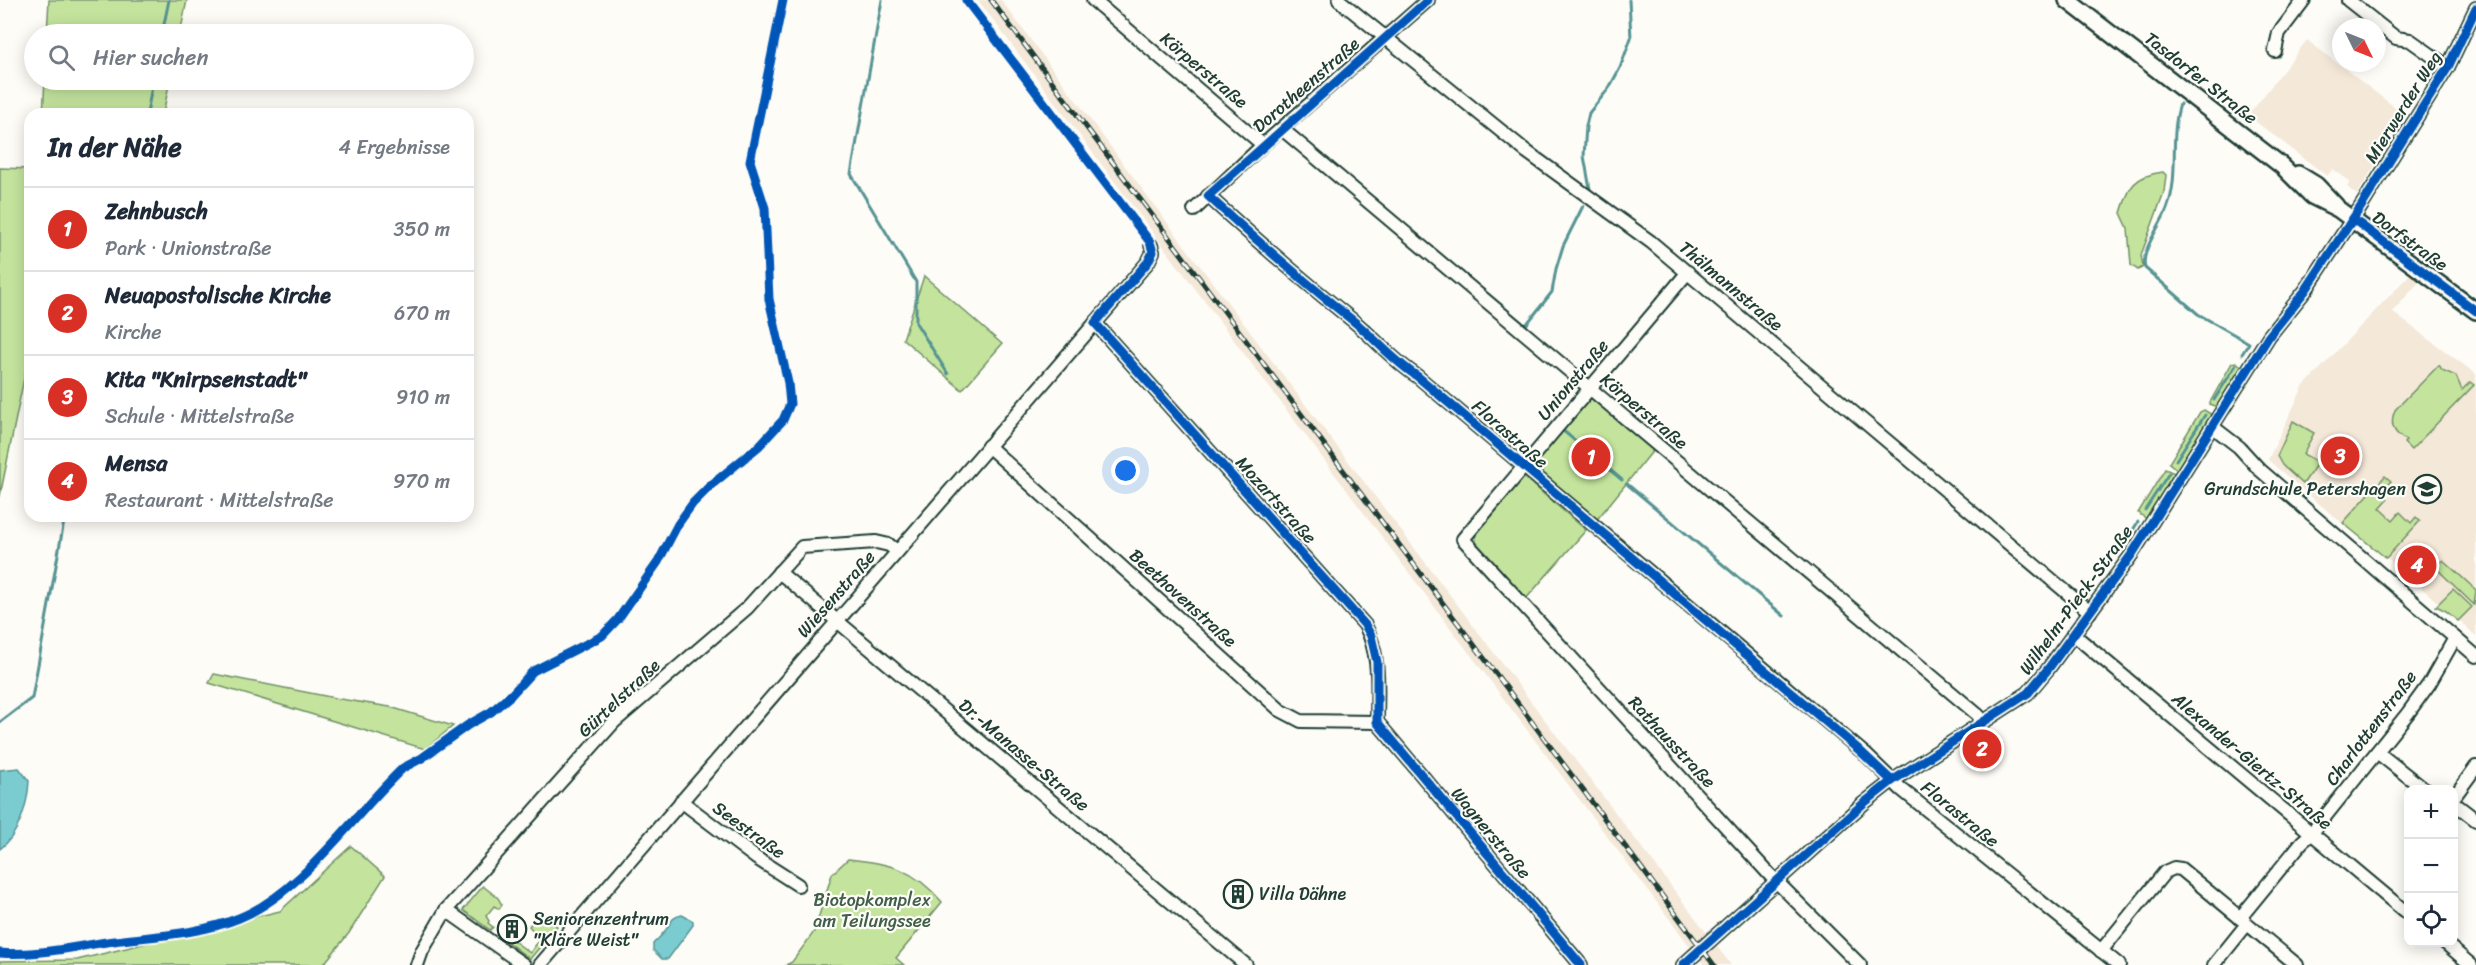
<!DOCTYPE html>
<html lang="de">
<head>
<meta charset="utf-8">
<style>
  :root { --surface:#fff; --page:#f2f2f3; --text:#1f2937; --muted:#747a83; --line:#e0e1e3; --accent:#d93025 }
  body { margin:0; font-family:Sriracha,sans-serif; background:var(--page); color:var(--text) }
  .controls { position:absolute; right:18px; bottom:18px; display:grid; overflow:hidden; border-radius:12px; box-shadow:0 3px 15px #0003 }
  .controls button { width:54px; height:54px; display:grid; place-items:center; padding:0; border:0; border-bottom:2px solid var(--line); background:var(--surface); color:var(--text); font:30px sans-serif }
  .compass { position:absolute; left:2332px; top:18px; width:54px; height:54px; border-radius:50%; background:var(--surface); box-shadow:0 3px 15px #0003; rotate:133deg }
  .you { position:absolute; left:1126px; top:471px; width:21px; height:21px; margin:-15px; border:4px solid #fff; border-radius:50%; background:#1a73e8; box-shadow:0 0 0 9px #1a73e833 }
  .badge { display:grid; place-items:center; width:39px; height:39px; border-radius:50%; background:var(--accent); color:#fff; font-size:20px; font-weight:700 }
  .pin { position:absolute; translate:-50% -50%; border:3px solid #fff; box-shadow:0 2px 6px #0006 }
  .list { margin:0; padding:0; list-style:none }
  h2 { display:flex; justify-content:space-between; align-items:center; height:78px; margin:0; padding:0 24px; font-size:26px }
  h2 small { font-size:20px; font-weight:400; color:var(--muted) }
  .list li { display:grid; grid-template-columns:39px 1fr auto; gap:18px; align-items:center; box-sizing:border-box; height:84px; padding:0 24px; border-top:2px solid var(--line) }
  .list b { display:block; font-size:22px; white-space:nowrap }
  .list p { margin:0; font-size:20px; white-space:nowrap; color:var(--muted) }
  .list em { font-size:20px; font-style:normal; color:var(--muted) }
  .icon { flex:none; width:33px; height:33px; fill:none; stroke:currentColor; stroke-width:2; stroke-linecap:round; stroke-linejoin:round }
  .map { position:relative; flex:none; width:2476px; height:965px; overflow:hidden }
  .search { position:absolute; background:var(--surface); box-shadow:0 3px 15px #0003; left:24px; top:24px; width:450px; height:66px; display:flex; align-items:center; gap:15px; box-sizing:border-box; padding:0 21px; border-radius:33px; color:var(--muted); font-size:22px }
  .panel { position:absolute; background:var(--surface); box-shadow:0 3px 15px #0003; left:24px; top:108px; width:450px; height:414px; border-radius:18px }
  .map>svg:first-child { display:block }
  .built { fill:#f4e8d8 }
  .green { fill:#c4e49d; stroke:#729068; stroke-width:1.5 }
  .water { fill:#7accd1; stroke:#569392; stroke-width:1.5 }
  .lines { fill:none; stroke-linecap:round; stroke-linejoin:round }
  .stream { stroke:#569392; stroke-width:3 }
  .minor-casing { stroke:#1f3d34; stroke-width:16 }
  .major-casing { stroke:#1f3d34; stroke-width:20 }
  .minor { stroke:#fdfcf7; stroke-width:12 }
  .major { stroke:#fdfcf7; stroke-width:15 }
  .rail-casing { stroke:#1f3d34; stroke-width:5 }
  .rail { stroke:#fdfcf7; stroke-width:3; stroke-dasharray:9; stroke-linecap:butt }
  .cycleway-casing { stroke:#fdfcf7; stroke-width:13 }
  .cycleway { stroke:#0057b8; stroke-width:9 }
  .labels { text-anchor:middle; dominant-baseline:central; stroke-width:4.5; stroke-linejoin:round; paint-order:stroke }
  .street-label { font-size:18px; fill:#1f3d34; stroke:#fdfcf7 }
  .poi-label { font-size:18px; fill:#1f3d34; stroke:#fdfcf7; text-anchor:start }
  .park-label { font-size:18px; fill:#405e49; stroke:#fdfcf7 }
</style>
</head>
<body>
<div class="map">
<svg width="2476" height="965" viewBox="0 0 2476 965">
  <rect width="100%" height="100%" fill="#fdfcf7"/>
  <filter id="ink" filterUnits="userSpaceOnUse"><feTurbulence type="fractalNoise" baseFrequency=".0167" numOctaves="2"/><feDisplacementMap in="SourceGraphic" scale="12" xChannelSelector="R" yChannelSelector="G"/><feConvolveMatrix kernelMatrix="1 2 1 2 8 2 1 2 1" color-interpolation-filters="sRGB"/></filter>
  <g filter="url(#ink)">
    <g class="built">
      <path d="M 978,0 L 1001,0 L 1181,241 L 1731,965 L 1704,965 Z"/>
      <path d="M 2307,40 L 2405,115 L 2357,195 L 2347,187 L 2350,182 L 2333,169 L 2327,176 L 2251,118 L 2251,112 Z"/>
      <path d="M 2411,273 L 2420,281 L 2392,312 L 2476,374 L 2476,636 L 2358,532 L 2343,524 L 2268,460 L 2303,387 Z"/>
    </g>
    <g class="green">
      <path d="M 49,0 L 187,0 L 180,34 L 47,34 Z"/>
      <path d="M 45,80 L 170,80 L 163,114 L 43,114 Z"/>
      <path d="M 0,168 L 30,169 L 30,349 L 0,496 Z"/>
      <path d="M 2163,172 L 2166,175 L 2164,192 L 2141,255 L 2143,267 L 2138,270 L 2131,265 L 2128,228 L 2121,213 C 2129,186 2134,176 2163,172 Z"/>
      <path d="M 924,276 L 1002,344 L 962,390 L 903,339 Z"/>
      <path d="M 2236,362 L 2244,368 L 2220,402 L 2220,408 L 2209,404 L 2232,363 Z"/>
      <path d="M 2439,365 L 2442,370 L 2456,376 L 2462,390 L 2470,382 L 2474,385 L 2411,450 L 2404,443 L 2406,440 C 2394,434 2389,424 2395,410 Z"/>
      <path d="M 1587,392 L 1655,448 L 1595,522 L 1527,466 Z"/>
      <path d="M 2204,410 L 2212,415 L 2199,436 L 2200,440 L 2194,443 L 2179,471 L 2169,463 L 2200,412 Z"/>
      <path d="M 2293,421 L 2314,433 L 2303,454 L 2318,462 L 2303,484 L 2282,465 L 2277,456 Z"/>
      <path d="M 2165,469 L 2177,474 L 2150,521 L 2138,513 Z"/>
      <path d="M 1519,473 L 1586,530 L 1524,601 L 1477,546 L 1475,535 L 1477,522 Z"/>
      <path d="M 2385,476 L 2391,481 L 2381,492 L 2388,499 L 2380,508 L 2393,520 L 2400,512 L 2411,523 L 2416,517 L 2420,521 L 2386,558 L 2343,523 Z"/>
      <path d="M 2443,560 L 2476,590 L 2474,605 L 2435,567 Z"/>
      <path d="M 2453,589 L 2472,607 L 2458,621 L 2446,611 L 2436,606 Z"/>
      <path d="M 214,674 L 340,699 L 390,707 L 453,726 L 425,749 L 209,683 Z"/>
      <path d="M 351,846 L 385,876 L 349,933 L 323,965 L 0,965 L 0,961 L 77,960 L 280,911 Z"/>
      <path d="M 848,859 C 890,863 914,869 942,902 L 896,958 L 904,965 L 786,965 L 792,962 L 814,932 L 832,874 Z"/>
      <path d="M 483,886 L 498,898 L 502,905 L 499,909 L 494,906 L 486,916 L 489,921 L 488,923 L 493,927 L 490,930 L 463,910 Z"/>
      <path d="M 540,912 L 557,926 L 530,959 L 499,936 L 502,932 L 530,953 L 540,939 L 529,926 Z"/>
    </g>
    <g class="water">
      <path d="M 19,768 L 29,781 C 28,803 19,835 0,849 L 0,770 Z"/>
      <path d="M 682,915 L 693,921 L 693,925 L 668,959 L 662,959 L 653,950 L 653,944 C 657,939 661,937 664,932 C 671,924 670,917 682,915 Z"/>
    </g>
    <g class="lines">
      <g class="stream">
        <path d="M 882,0 L 851,174 L 916,282 L 916,323 L 948,374"/>
        <path d="M 162,34 L 169,0"/>
        <path d="M 2180,104 C 2169,138 2180,175 2167,209 C 2161,225 2140,251 2145,268 L 2198,314 L 2249,343 L 2242,354"/>
        <path d="M 147,114 L 153,80"/>
        <path d="M 1590,189 L 1584,156 L 1586,126 L 1589,113 L 1609,88 L 1620,68 L 1631,38 L 1629,0"/>
        <path d="M 1526,325 L 1552,292 L 1556,269 L 1563,246 L 1583,206"/>
        <path d="M 2214,400 L 2236,365"/>
        <path d="M 1561,429 L 1622,480"/>
        <path d="M 2176,460 L 2205,415"/>
        <path d="M 1627,484 L 1784,616"/>
        <path d="M 2145,510 L 2169,473"/>
        <path d="M 2131,533 L 2138,522"/>
        <path d="M 0,722 L 32,698 L 65,516"/>
      </g>
      <g class="minor-casing">
        <g id="minor">
          <path d="M 1093,0 L 1263,145"/>
          <path d="M 1339,0 L 1527,152 L 1651,242 L 2090,612"/>
          <path d="M 2348,0 L 2396,38 L 2410,40 L 2448,67"/>
          <path d="M 2275,51 L 2279,33 L 2304,0"/>
          <path d="M 1282,129 L 1978,715 L 1982,722"/>
          <path d="M 1208,196 C 1254,238 1302,280 1351,319 C 1374,337 1392,360 1417,376 L 1866,755 L 1901,789 L 2119,965"/>
          <path d="M 1194,210 L 1263,145 L 1428,0"/>
          <path d="M 1688,272 L 1463,539 L 1770,875 L 1860,965"/>
          <path d="M 1095,323 L 1365,625 C 1381,655 1377,689 1377,722"/>
          <path d="M 2213,427 L 2239,447 L 2259,469 L 2476,656"/>
          <path d="M 988,446 L 1280,710 L 1301,721 L 1377,722"/>
          <path d="M 779,572 L 1246,965"/>
          <path d="M 2073,634 L 2408,914"/>
          <path d="M 1377,722 L 1581,965"/>
          <path d="M 2377,752 L 2425,790"/>
          <path d="M 2454,797 L 2476,767"/>
          <path d="M 681,801 L 756,858 L 798,885"/>
          <path d="M 2454,803 L 2476,820"/>
          <path d="M 446,910 L 524,965"/>
          <path d="M 2240,918 L 2302,842 L 2311,834 L 2408,713 L 2429,684 L 2455,638"/>
          <path d="M 2444,942 L 2471,965"/>
          <path d="M 2101,951 L 2165,872 L 2174,868 L 2181,869 L 2297,965"/>
          <path d="M 417,965 L 422,951 L 446,910 L 614,722 L 747,608 L 802,547 L 876,542 L 889,545 L 897,551"/>
          <path d="M 540,965 L 1148,262 L 1153,252 L 1151,245"/>
          <path d="M 1683,965 L 1864,803 L 1892,781 L 2028,693 L 2048,669 L 2132,554 L 2269,336 L 2305,291 L 2362,205 L 2448,67 L 2476,8"/>
          <path d="M 2214,965 L 2247,924"/>
        </g>
      </g>
      <g class="major-casing">
        <g id="major">
          <path d="M 2067,0 L 2282,166 L 2312,196 L 2338,209 L 2476,311"/>
          <path d="M 2298,174 L 2316,185 L 2336,206"/>
        </g>
      </g>
      <use href="#minor" class="minor"/>
      <use href="#major" class="major"/>
      <g class="rail-casing">
        <path id="rail" d="M 991,0 L 1714,965"/>
      </g>
      <use href="#rail" class="rail"/>
      <g class="cycleway-casing">
        <g id="cycleway">
          <path d="M 966,0 L 1150,242 L 1153,252 L 1148,262 L 1095,323 L 1365,625 L 1371,636 L 1377,662 L 1377,722 L 1581,965"/>
          <path d="M 1428,0 L 1208,196 C 1254,238 1302,280 1351,319 C 1374,337 1392,360 1417,376 L 1858,749 L 1892,781"/>
          <path d="M 2353,219 L 2476,311"/>
          <path d="M 0,953 C 37,956 77,946 114,941 C 155,936 200,934 239,918 C 302,893 354,814 403,768 L 422,758 L 468,725 L 491,712 L 511,695 L 533,671 L 602,636 L 618,619 L 658,562 L 678,524 L 693,503 L 710,486 L 759,446 L 783,420 L 790,404 L 788,383 L 769,299 L 765,208 L 750,161 L 783,0"/>
          <path d="M 1683,965 L 1864,803 L 1892,781 L 2028,693 L 2048,669 L 2132,554 L 2269,336 L 2305,291 L 2362,205 L 2448,67 L 2476,8"/>
        </g>
      </g>
      <use href="#cycleway" class="cycleway"/>
    </g>
  </g>
  <defs>
    <g id="school-ring" transform="scale(1.5)"><circle r="9.5" fill="#fdfcf7" stroke="#1f3d34" stroke-width="1.5"/><path d="M0-5L7-2L0 1L-7-2ZM-4 1L0 2.5L4 1V4Q0 6-4 4Z" fill="#1f3d34"/></g>
    <g id="building-ring" transform="scale(1.5)"><circle r="9.5" fill="#fdfcf7" stroke="#1f3d34" stroke-width="1.5"/><path d="M-4-6H4V6H1V3H-1V6H-4ZM-2.5-4.3h1.7v1.8h-1.7ZM.8-4.3h1.7v1.8H.8ZM-2.5-1h1.7V.8h-1.7ZM.8-1h1.7V.8H.8Z" fill="#1f3d34"/></g>
  </defs>
  <g fill-rule="evenodd">
    <use href="#school-ring" x="2427" y="489"/>
    <use href="#building-ring" x="1238" y="894"/>
    <use href="#building-ring" x="512" y="929"/>
  </g>
  <g class="labels">
    <g class="street-label">
      <text transform="translate(1204 70) rotate(40)">Körperstraße</text>
      <text transform="translate(2201 78) rotate(38)">Tasdorfer Straße</text>
      <text transform="translate(1306 85) rotate(-41)">Dorotheenstraße</text>
      <text transform="translate(2403 107) rotate(-58)">Mierwerder Weg</text>
      <text transform="translate(2410 241) rotate(36)">Dorfstraße</text>
      <text transform="translate(1731 286) rotate(40)">Thälmannstraße</text>
      <text transform="translate(1573 380) rotate(-50)">Unionstraße</text>
      <text transform="translate(1644 411) rotate(40)">Körperstraße</text>
      <text transform="translate(1510 434) rotate(41)">Florastraße</text>
      <text transform="translate(1276 500) rotate(48)">Mozartstraße</text>
      <text transform="translate(836 594) rotate(-49)">Wiesenstraße</text>
      <text transform="translate(1183 598) rotate(42)">Beethovenstraße</text>
      <text transform="translate(2076 600) rotate(-54)">Wilhelm-Pieck-Straße</text>
      <text transform="translate(619 698) rotate(-43)">Gürtelstraße</text>
      <text transform="translate(2371 728) rotate(-53)">Charlottenstraße</text>
      <text transform="translate(1672 742) rotate(47)">Rathausstraße</text>
      <text transform="translate(1024 755) rotate(40)">Dr.-Manasse-Straße</text>
      <text transform="translate(2252 761) rotate(40)">Alexander-Giertz-Straße</text>
      <text transform="translate(1960 814) rotate(39)">Florastraße</text>
      <text transform="translate(749 830) rotate(36)">Seestraße</text>
      <text transform="translate(1491 833) rotate(50)">Wagnerstraße</text>
    </g>
    <g class="poi-label">
      <text x="2406" y="489" text-anchor="end">Grundschule Petershagen</text>
      <text x="1259" y="894">Villa Dähne</text>
      <text x="533" y="919">Seniorenzentrum<tspan x="533" dy="21">"Kläre Weist"</tspan></text>
    </g>
    <g class="park-label">
      <text x="872" y="900">Biotopkomplex<tspan x="872" dy="21">am Teilungssee</tspan></text>
    </g>
  </g>
</svg>
<div class="controls">
<button>+</button>
<button>−</button>
<button><svg class="icon" aria-label="locate" viewBox="0 0 24 24"><circle cx="12" cy="12" r="6"/><path d="M12 2v4M12 18v4M2 12h4M18 12h4"/></svg></button>
</div>
<svg class="compass" viewBox="-18 -18 36 36"><path d="M0-13l5 13h-10z" fill="#e53935"/><path d="M0 13l5-13h-10z" fill="#747a83"/></svg>
<div class="you"></div>
<div class="pin badge" style="left:1591px;top:457px">1</div>
<div class="pin badge" style="left:1982px;top:749px">2</div>
<div class="pin badge" style="left:2340px;top:456px">3</div>
<div class="pin badge" style="left:2417px;top:565px">4</div>
<div class="search"><svg class="icon" aria-label="search" viewBox="0 0 24 24"><circle cx="10" cy="10" r="6"/><path d="M15 15l6 6"/></svg>Hier suchen</div>
<section class="panel">
<h2>In der Nähe<small>4 Ergebnisse</small></h2>
<ul class="list">
<li><span class="badge">1</span><div><b>Zehnbusch</b><p>Park · Unionstraße</p></div><em>350 m</em></li>
<li><span class="badge">2</span><div><b>Neuapostolische Kirche</b><p>Kirche</p></div><em>670 m</em></li>
<li><span class="badge">3</span><div><b>Kita &quot;Knirpsenstadt&quot;</b><p>Schule · Mittelstraße</p></div><em>910 m</em></li>
<li><span class="badge">4</span><div><b>Mensa</b><p>Restaurant · Mittelstraße</p></div><em>970 m</em></li>
</ul>
</section>
</div>
</body>
</html>
